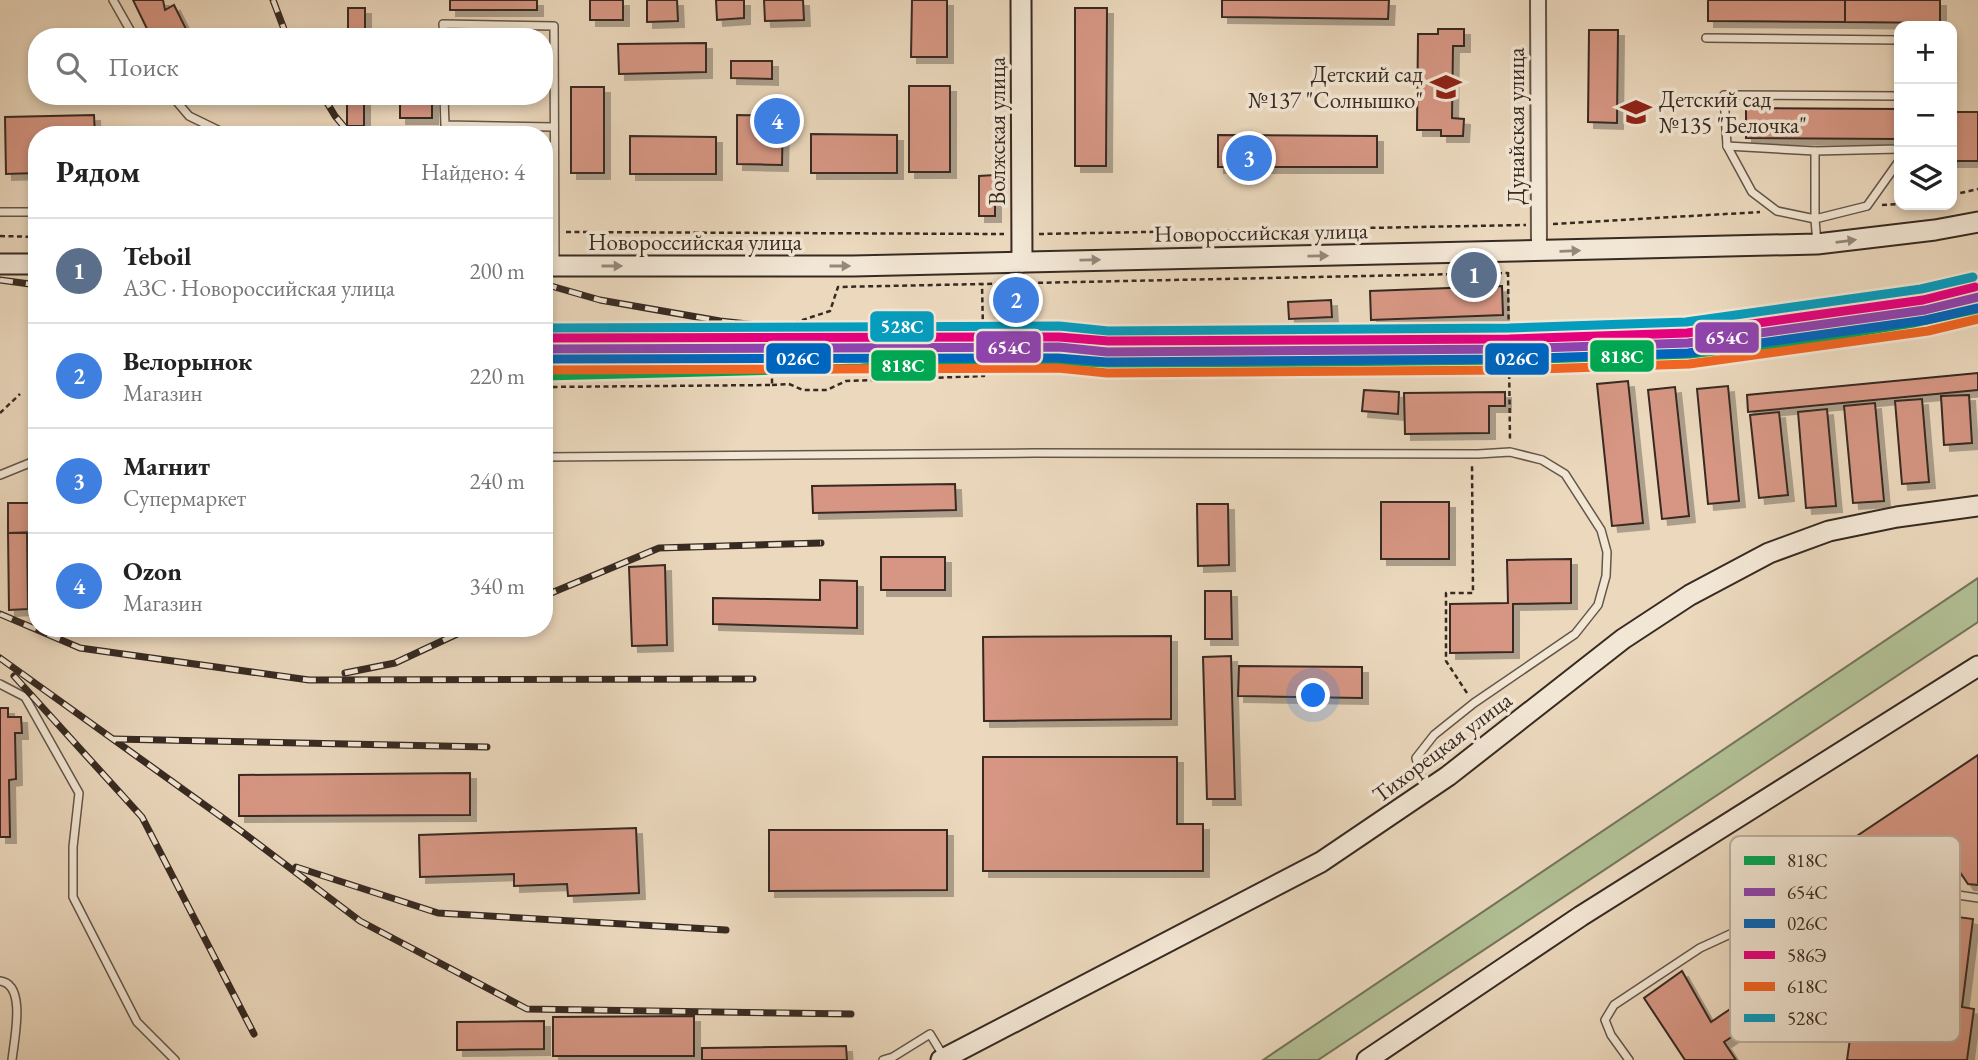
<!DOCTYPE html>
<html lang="ru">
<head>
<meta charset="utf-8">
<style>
  :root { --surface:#fff; --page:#f2f2f2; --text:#222; --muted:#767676; --line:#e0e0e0; --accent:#db2777 }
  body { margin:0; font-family:"EB Garamond",serif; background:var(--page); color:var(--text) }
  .controls { position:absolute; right:21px; top:21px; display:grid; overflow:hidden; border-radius:14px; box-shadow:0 4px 10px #0003 }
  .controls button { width:63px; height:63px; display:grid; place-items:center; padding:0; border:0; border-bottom:2px solid var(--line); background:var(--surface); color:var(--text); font:35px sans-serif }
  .you { position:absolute; left:1314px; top:696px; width:24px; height:24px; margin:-18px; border:5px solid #fff; border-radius:50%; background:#1a73e8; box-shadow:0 0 0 10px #1a73e833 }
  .badge { display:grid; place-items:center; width:46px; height:46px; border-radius:50%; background:var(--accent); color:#fff; font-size:23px; font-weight:700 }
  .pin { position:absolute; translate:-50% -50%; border:4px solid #fff; box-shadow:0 2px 7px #0006 }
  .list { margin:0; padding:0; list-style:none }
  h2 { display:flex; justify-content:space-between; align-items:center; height:91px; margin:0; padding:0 28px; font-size:30px }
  h2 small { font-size:23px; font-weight:400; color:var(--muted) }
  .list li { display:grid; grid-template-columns:46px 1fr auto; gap:21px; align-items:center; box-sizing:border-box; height:105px; padding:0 28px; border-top:2px solid var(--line) }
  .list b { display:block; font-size:26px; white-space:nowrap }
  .list p { margin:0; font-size:23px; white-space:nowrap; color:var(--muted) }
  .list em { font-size:23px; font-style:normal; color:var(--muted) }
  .icon { flex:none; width:38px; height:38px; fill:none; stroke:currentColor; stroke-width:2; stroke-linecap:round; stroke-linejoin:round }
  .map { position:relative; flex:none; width:1978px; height:1060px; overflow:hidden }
  .search { position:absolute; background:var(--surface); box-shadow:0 4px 10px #0003; left:28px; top:28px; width:525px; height:77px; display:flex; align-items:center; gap:18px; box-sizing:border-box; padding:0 24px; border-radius:28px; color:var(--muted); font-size:26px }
  .panel { position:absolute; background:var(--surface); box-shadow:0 4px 10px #0003; left:28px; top:126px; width:525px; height:511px; border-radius:28px }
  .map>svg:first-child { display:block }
  .green { fill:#b2c095; stroke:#74755c; stroke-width:2 }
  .building { fill:#d69683; stroke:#372a22; stroke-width:2; filter:url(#shadow) }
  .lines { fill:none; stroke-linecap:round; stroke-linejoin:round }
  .lane-casing { stroke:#645649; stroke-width:10 }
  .street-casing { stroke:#645649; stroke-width:18 }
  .secondary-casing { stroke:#372a22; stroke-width:23 }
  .path { stroke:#372a22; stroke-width:2.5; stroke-dasharray:5 3.5; stroke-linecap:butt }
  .lane { stroke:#f2e6d4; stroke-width:7 }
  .street { stroke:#f2e6d4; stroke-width:14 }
  .secondary { stroke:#f2e6d4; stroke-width:19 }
  .rail-casing { stroke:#372a22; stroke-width:7 }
  .rail { stroke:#f2e6d4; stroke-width:4.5; stroke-dasharray:13; stroke-linecap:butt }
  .rail-1-casing { stroke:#f2e6d4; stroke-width:14 }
  .rail-2-casing { stroke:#f2e6d4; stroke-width:14 }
  .rail-3-casing { stroke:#f2e6d4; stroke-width:14 }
  .rail-4-casing { stroke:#f2e6d4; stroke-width:14 }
  .rail-5-casing { stroke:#f2e6d4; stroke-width:14 }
  .rail-6-casing { stroke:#f2e6d4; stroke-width:14 }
  .rail-1 { stroke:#00a651; stroke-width:9 }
  .rail-2 { stroke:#8e44ad; stroke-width:9 }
  .rail-3 { stroke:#0065bd; stroke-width:9 }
  .rail-4 { stroke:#e5007d; stroke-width:9 }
  .rail-5 { stroke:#f26522; stroke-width:9 }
  .rail-6 { stroke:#069cbd; stroke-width:9 }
  .oneway { fill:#94887b }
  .labels { text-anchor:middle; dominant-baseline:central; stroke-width:7; stroke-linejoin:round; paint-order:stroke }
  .poi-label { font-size:23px; fill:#372a22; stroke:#f2e6d4; text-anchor:end }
  .street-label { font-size:23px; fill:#372a22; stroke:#f2e6d4 }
  .key { fill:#f2e6d4; stroke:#baae9f; stroke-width:2 }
  .key-label { font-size:19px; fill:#372a22 }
  .line-badge { stroke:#f2e6d4; stroke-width:2.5 }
  .badge-label { font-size:19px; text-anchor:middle; font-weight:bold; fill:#fff }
</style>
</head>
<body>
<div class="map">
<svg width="1978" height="1060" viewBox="0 0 1978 1060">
  <defs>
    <filter id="shadow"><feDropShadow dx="6" dy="6" stdDeviation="0" flood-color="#0004"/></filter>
  </defs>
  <rect width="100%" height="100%" fill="#ebd8bd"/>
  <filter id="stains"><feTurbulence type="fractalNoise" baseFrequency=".00286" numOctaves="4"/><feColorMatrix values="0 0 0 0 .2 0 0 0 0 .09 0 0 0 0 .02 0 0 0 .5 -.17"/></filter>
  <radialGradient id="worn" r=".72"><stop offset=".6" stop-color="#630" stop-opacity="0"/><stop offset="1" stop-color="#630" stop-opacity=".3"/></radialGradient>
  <path class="green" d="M 1978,578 L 1978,622 L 1318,1060 L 1263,1060 Z"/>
  <g class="building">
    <path d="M 133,0 L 163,0 L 165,10 L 174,5 L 189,35 L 185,37 L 151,37 Z"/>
    <rect x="450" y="0" width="87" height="10"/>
    <rect x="590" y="0" width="33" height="20"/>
    <path d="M 647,0 L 677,0 L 678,21 L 647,22 Z"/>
    <path d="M 716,0 L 744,0 L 744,18 L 717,20 Z"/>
    <path d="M 764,0 L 803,0 L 804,20 L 765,21 Z"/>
    <path d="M 912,0 L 947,0 L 947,57 L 911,57 Z"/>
    <path d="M 1222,0 L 1389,0 L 1388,19 L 1222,17 Z"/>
    <path d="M 1708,0 L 1845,0 L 1845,22 L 1708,21 Z"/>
    <path d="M 1845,0 L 1940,0 L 1940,23 L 1845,22 Z"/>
    <rect x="348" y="8" width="17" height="29"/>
    <path d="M 1075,8 L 1107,8 L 1106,166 L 1075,166 Z"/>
    <path d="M 1438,29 L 1464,29 L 1464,46 L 1453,46 L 1452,118 L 1464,119 L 1463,136 L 1441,136 L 1441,130 L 1417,130 L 1418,34 L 1438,34 Z"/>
    <path d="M 1589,30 L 1618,30 L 1617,123 L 1588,122 Z"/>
    <rect x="400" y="32" width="32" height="5"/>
    <path d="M 706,43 L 706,72 L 619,74 L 618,44 Z"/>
    <path d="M 731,61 L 772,61 L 772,79 L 731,78 Z"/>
    <rect x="909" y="86" width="41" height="86"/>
    <rect x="571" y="87" width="33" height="86"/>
    <rect x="347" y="96" width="17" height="30"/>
    <rect x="400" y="96" width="32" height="22"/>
    <path d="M 1746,108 L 1899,109 L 1899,139 L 1746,138 Z"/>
    <rect x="1952" y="112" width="26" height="49"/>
    <path d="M 94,115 L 95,135 L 37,135 L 37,173 L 6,174 L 5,117 Z"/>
    <path d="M 737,115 L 783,116 L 782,165 L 737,164 Z"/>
    <path d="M 811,134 L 897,135 L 897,173 L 811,173 Z"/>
    <path d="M 1218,135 L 1377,136 L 1377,167 L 1218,167 Z"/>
    <path d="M 630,136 L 716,137 L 716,174 L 630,174 Z"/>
    <path d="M 995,175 L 995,216 L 979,216 L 979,176 Z"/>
    <path d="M 1502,286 L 1503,315 L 1371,320 L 1370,291 Z"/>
    <path d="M 1331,300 L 1332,317 L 1289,319 L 1288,302 Z"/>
    <path d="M 1978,373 L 1978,390 L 1748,412 L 1747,395 Z"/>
    <path d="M 1628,381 L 1643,523 L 1612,526 L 1597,384 Z"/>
    <path d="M 1728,386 L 1739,501 L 1708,504 L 1697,389 Z"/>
    <path d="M 1675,387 L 1689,516 L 1662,519 L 1648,390 Z"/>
    <path d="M 1364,390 L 1399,392 L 1398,414 L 1362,411 Z"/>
    <path d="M 1505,392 L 1505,406 L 1489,406 L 1489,433 L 1405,434 L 1404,393 Z"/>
    <path d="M 1969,395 L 1972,443 L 1944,445 L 1941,396 Z"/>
    <path d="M 1922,399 L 1929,482 L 1902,484 L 1895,401 Z"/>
    <path d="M 1875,403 L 1884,501 L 1853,503 L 1844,406 Z"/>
    <path d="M 1827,409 L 1836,506 L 1806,508 L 1798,412 Z"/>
    <path d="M 1779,412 L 1788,495 L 1759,498 L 1750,415 Z"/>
    <path d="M 955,484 L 956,510 L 813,513 L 812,486 Z"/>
    <rect x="1381" y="502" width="68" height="57"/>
    <path d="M 8,503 L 37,503 L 37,532 L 8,533 Z"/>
    <path d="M 1197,504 L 1228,504 L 1229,565 L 1198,566 Z"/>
    <path d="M 8,533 L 27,533 L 28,609 L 9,610 Z"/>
    <rect x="881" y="557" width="64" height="33"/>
    <path d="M 1571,559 L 1571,603 L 1513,604 L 1513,652 L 1450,653 L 1450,604 L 1508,603 L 1507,560 Z"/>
    <path d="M 665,565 L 667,645 L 632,646 L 629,567 Z"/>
    <path d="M 820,580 L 857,581 L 857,628 L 713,624 L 713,598 L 820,600 Z"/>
    <path d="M 1205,591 L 1231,591 L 1232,639 L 1205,639 Z"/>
    <path d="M 1171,636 L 1171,719 L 984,721 L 983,637 Z"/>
    <path d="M 1231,656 L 1235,799 L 1207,799 L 1203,657 Z"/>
    <path d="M 1239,666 L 1362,667 L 1362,698 L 1238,696 Z"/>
    <path d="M 0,708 L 8,708 L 8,717 L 21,717 L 22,733 L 15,733 L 16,779 L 9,780 L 10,837 L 0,837 Z"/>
    <path d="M 1978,755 L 1978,885 L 1968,884 L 1957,868 L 1938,881 L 1887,871 L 1873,850 L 1816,887 L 1799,892 L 1791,880 Z"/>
    <path d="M 983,757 L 1177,757 L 1177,824 L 1203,824 L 1203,871 L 983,871 Z"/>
    <path d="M 470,773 L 470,815 L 239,816 L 239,775 Z"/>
    <path d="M 636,828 L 639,893 L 568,896 L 567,884 L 514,886 L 514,874 L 420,877 L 419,835 Z"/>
    <path d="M 769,830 L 947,830 L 947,890 L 769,891 Z"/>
    <path d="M 1869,905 L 1973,919 L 1962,1007 L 1974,1009 L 1967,1060 L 1847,1060 L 1861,961 L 1849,959 L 1724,1042 L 1736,1060 L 1685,1060 L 1644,998 L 1682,971 L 1711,1022 L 1867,917 Z"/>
    <path d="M 694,1016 L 694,1056 L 553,1056 L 553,1017 Z"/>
    <path d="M 544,1021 L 544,1049 L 457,1050 L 457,1022 Z"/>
    <path d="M 846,1046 L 847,1060 L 702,1060 L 702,1048 Z"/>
  </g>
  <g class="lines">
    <g class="lane-casing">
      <g id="lane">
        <path d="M 113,0 L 134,37"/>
        <path d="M 444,37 L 443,24 L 554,26 L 555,266"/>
        <path d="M 1706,38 L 1899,40"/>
        <path d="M 172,96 L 189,116 L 228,135"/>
        <path d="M 444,96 L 445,125 L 554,127"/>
        <path d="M 1899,96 L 1724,95 L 1727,146 L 1752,192 L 1777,211 L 1815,219 L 1815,151 L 1899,149"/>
        <path d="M 1727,146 L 1815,151"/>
        <path d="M 0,212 L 37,212"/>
        <path d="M 1817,244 L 1815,219 L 1867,206 L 1899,161"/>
        <path d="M 544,457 L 1034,453 L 1478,454 L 1510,452 L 1542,460 L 1565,474 L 1601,530 L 1607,552 L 1606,576 L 1598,605 L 1575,634 L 1474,703 L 1434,735 L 1416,758 L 1420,773 L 1427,788"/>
        <path d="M 0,475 L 37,460"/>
        <path d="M 0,684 L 25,697 L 79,793 L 73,847 L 73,897 L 137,1022 L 175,1060"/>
        <path d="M 0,981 C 27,984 14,1040 12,1060"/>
        <path d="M 883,1060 L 893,1057 L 930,1034 L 944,1057"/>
        <path d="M 1629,1060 L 1611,1035 L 1605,1020 L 1614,1005 L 1700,948 L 1787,908 L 1841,893 L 1919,889 L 1978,898"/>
      </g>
    </g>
    <g class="street-casing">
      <path id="street" d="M 1538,0 L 1539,251"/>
    </g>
    <g class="secondary-casing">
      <g id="secondary">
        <path d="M 1021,0 L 1022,262"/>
        <path d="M 0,264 L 37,264"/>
        <path d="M 544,266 L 853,266 L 1817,244 L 1935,230 L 1978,222"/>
        <path d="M 941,1060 L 1321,862 L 1448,776 L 1623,639 L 1690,595 L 1769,553 L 1829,531 L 1897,517 L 1978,506"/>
        <path d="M 1367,1060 L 1581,916 L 1978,666"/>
      </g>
    </g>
    <g class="path">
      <path d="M 1952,195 L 1978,189"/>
      <path d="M 1882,205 L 1899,204"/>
      <path d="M 1553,224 L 1760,212"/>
      <path d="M 566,232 L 1004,234"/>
      <path d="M 1039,234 L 1526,225"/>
      <path d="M 0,236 L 37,237"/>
      <path d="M 1508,272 L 1510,441"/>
      <path d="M 772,385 L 789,384 L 803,390 L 827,390 L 846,381 L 984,376 L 982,284"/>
      <path d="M 544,387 L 772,385 L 772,330 L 830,311 L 838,287 L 1508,273"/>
      <path d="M 0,413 L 20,394"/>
      <path d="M 1467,693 L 1446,661 L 1446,593 L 1473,593 L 1472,464"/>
    </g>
    <use href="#lane" class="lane"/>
    <use href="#street" class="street"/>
    <use href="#secondary" class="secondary"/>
    <g class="rail-casing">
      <g id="rail">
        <path d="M 273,0 L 287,37"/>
        <path d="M 323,96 L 335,116 L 351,135"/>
        <path d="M 0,280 L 37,285"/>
        <path d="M 544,284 L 600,300 L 720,321 L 858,336"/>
        <path d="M 544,596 L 659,548 L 821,543"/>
        <path d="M 0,614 L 80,648 L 309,680 L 753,679"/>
        <path d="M 0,658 L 241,831 L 360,921 L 527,1009 L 851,1014"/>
        <path d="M 345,673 L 395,663 L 470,628"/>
        <path d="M 14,676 L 142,817 L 254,1034"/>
        <path d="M 114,739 L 487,747"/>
        <path d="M 296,867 L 438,913 L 726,930"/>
      </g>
    </g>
    <use href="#rail" class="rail"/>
    <g class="rail-1-casing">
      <path id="rail-1" d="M 544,376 L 861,368 L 1012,359 L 1108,363 L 1311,362 L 1510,360 L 1690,354 L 1808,340 L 1913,323 L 1978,309"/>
    </g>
    <g class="rail-2-casing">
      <path id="rail-2" d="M 544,349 L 1059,347 L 1107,352 L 1509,349 L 1688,343 L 1925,310 L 1978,297"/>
    </g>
    <g class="rail-3-casing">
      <path id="rail-3" d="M 544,359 L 1058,358 L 1107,362 L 1509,359 L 1688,353 L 1926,320 L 1978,308"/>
    </g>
    <g class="rail-4-casing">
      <path id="rail-4" d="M 544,338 L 1059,337 L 1108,341 L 1509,339 L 1687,333 L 1923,300 L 1975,287"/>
    </g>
    <g class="rail-5-casing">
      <path id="rail-5" d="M 544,370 L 1058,368 L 1107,373 L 1509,370 L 1689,364 L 1928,331 L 1978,319"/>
    </g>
    <g class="rail-6-casing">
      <path id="rail-6" d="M 544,328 L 1059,326 L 1108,331 L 1509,328 L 1686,322 L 1921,289 L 1973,277"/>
    </g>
    <use href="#rail-1" class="rail-1"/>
    <use href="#rail-2" class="rail-2"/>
    <use href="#rail-3" class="rail-3"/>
    <use href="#rail-4" class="rail-4"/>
    <use href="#rail-5" class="rail-5"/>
    <use href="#rail-6" class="rail-6"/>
  </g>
  <defs><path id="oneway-solid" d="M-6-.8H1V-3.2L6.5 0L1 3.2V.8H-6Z" transform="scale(1.75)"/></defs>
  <g class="oneway">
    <use href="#oneway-solid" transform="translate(1846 241) rotate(-7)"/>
    <use href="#oneway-solid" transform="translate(1570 251) rotate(-2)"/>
    <use href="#oneway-solid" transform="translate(1318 256) rotate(-1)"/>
    <use href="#oneway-solid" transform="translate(1090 260) rotate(-1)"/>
    <use href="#oneway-solid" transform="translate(612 266)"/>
    <use href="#oneway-solid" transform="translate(840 266)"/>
  </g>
  <defs>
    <g id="school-bare" transform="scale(2.415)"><path d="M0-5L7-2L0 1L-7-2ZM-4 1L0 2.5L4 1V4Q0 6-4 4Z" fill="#8f2418" stroke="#f2e6d4" stroke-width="2.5" paint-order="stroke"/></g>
  </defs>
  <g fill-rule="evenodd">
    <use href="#school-bare" x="1446" y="87"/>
    <use href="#school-bare" x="1636" y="112"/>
  </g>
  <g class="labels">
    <g class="poi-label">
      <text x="1423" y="74">Детский сад<tspan x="1423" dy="26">№137 "Солнышко"</tspan></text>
      <text x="1659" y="99" text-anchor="start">Детский сад<tspan x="1659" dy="26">№135 "Белочка"</tspan></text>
    </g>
    <g class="street-label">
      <text transform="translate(1516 126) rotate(-90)">Дунайская улица</text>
      <text transform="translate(997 131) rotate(-90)">Волжская улица</text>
      <text transform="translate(1261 232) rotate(-1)">Новороссийская улица</text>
      <text x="695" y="242">Новороссийская улица</text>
      <text transform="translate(1442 747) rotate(-37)">Тихорецкая улица</text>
    </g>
  </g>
  <rect x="1730" y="836" width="230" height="206" rx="10" class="key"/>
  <rect x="1744" y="856" width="31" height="9" fill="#00a651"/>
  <rect x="1744" y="888" width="31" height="8" fill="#8e44ad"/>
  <rect x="1744" y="919" width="31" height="9" fill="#0065bd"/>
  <rect x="1744" y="951" width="31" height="8" fill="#e5007d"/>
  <rect x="1744" y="982" width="31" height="9" fill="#f26522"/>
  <rect x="1744" y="1014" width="31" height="8" fill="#069cbd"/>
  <g class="key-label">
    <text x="1787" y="867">818С</text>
    <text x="1787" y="899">654С</text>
    <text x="1787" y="930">026С</text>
    <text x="1787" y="962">586Э</text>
    <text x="1787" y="993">618С</text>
    <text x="1787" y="1025">528С</text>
  </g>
  <g class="line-badge">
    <rect x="869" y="310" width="66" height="33" rx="7" fill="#069cbd"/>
    <rect x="1694" y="321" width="66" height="33" rx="7" fill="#8e44ad"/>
    <rect x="975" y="330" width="67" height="34" rx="7" fill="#8e44ad"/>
    <rect x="1589" y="339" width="66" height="34" rx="7" fill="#00a651"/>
    <rect x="765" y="342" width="67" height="33" rx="7" fill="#0065bd"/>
    <rect x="1484" y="342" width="66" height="34" rx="7" fill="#0065bd"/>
    <rect x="870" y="349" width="67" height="33" rx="7" fill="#00a651"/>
  </g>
  <g class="badge-label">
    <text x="902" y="333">528С</text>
    <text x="1727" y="344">654С</text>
    <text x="1009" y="354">654С</text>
    <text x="1622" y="363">818С</text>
    <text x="798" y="365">026С</text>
    <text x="1517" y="365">026С</text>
    <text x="903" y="372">818С</text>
  </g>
  <rect width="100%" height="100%" filter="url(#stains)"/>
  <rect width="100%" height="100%" fill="url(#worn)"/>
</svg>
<div class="controls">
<button>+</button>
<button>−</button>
<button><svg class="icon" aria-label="layers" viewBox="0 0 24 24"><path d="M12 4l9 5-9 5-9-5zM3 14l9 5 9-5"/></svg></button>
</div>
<div class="you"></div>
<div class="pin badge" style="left:1474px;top:275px;background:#5c6f8a">1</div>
<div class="pin badge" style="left:1016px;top:300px;background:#3f7fe0">2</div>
<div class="pin badge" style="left:1249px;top:158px;background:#3f7fe0">3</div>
<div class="pin badge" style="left:777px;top:121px;background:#3f7fe0">4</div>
<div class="search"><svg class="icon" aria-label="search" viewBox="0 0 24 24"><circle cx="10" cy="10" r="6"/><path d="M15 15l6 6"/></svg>Поиск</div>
<section class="panel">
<h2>Рядом<small>Найдено: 4</small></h2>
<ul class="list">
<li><span class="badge" style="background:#5c6f8a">1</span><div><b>Teboil</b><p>АЗС · Новороссийская улица</p></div><em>200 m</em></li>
<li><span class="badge" style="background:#3f7fe0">2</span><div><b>Велорынок</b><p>Магазин</p></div><em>220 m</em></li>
<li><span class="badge" style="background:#3f7fe0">3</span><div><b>Магнит</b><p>Супермаркет</p></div><em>240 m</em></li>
<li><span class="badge" style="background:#3f7fe0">4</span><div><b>Ozon</b><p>Магазин</p></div><em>340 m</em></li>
</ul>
</section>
</div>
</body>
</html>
